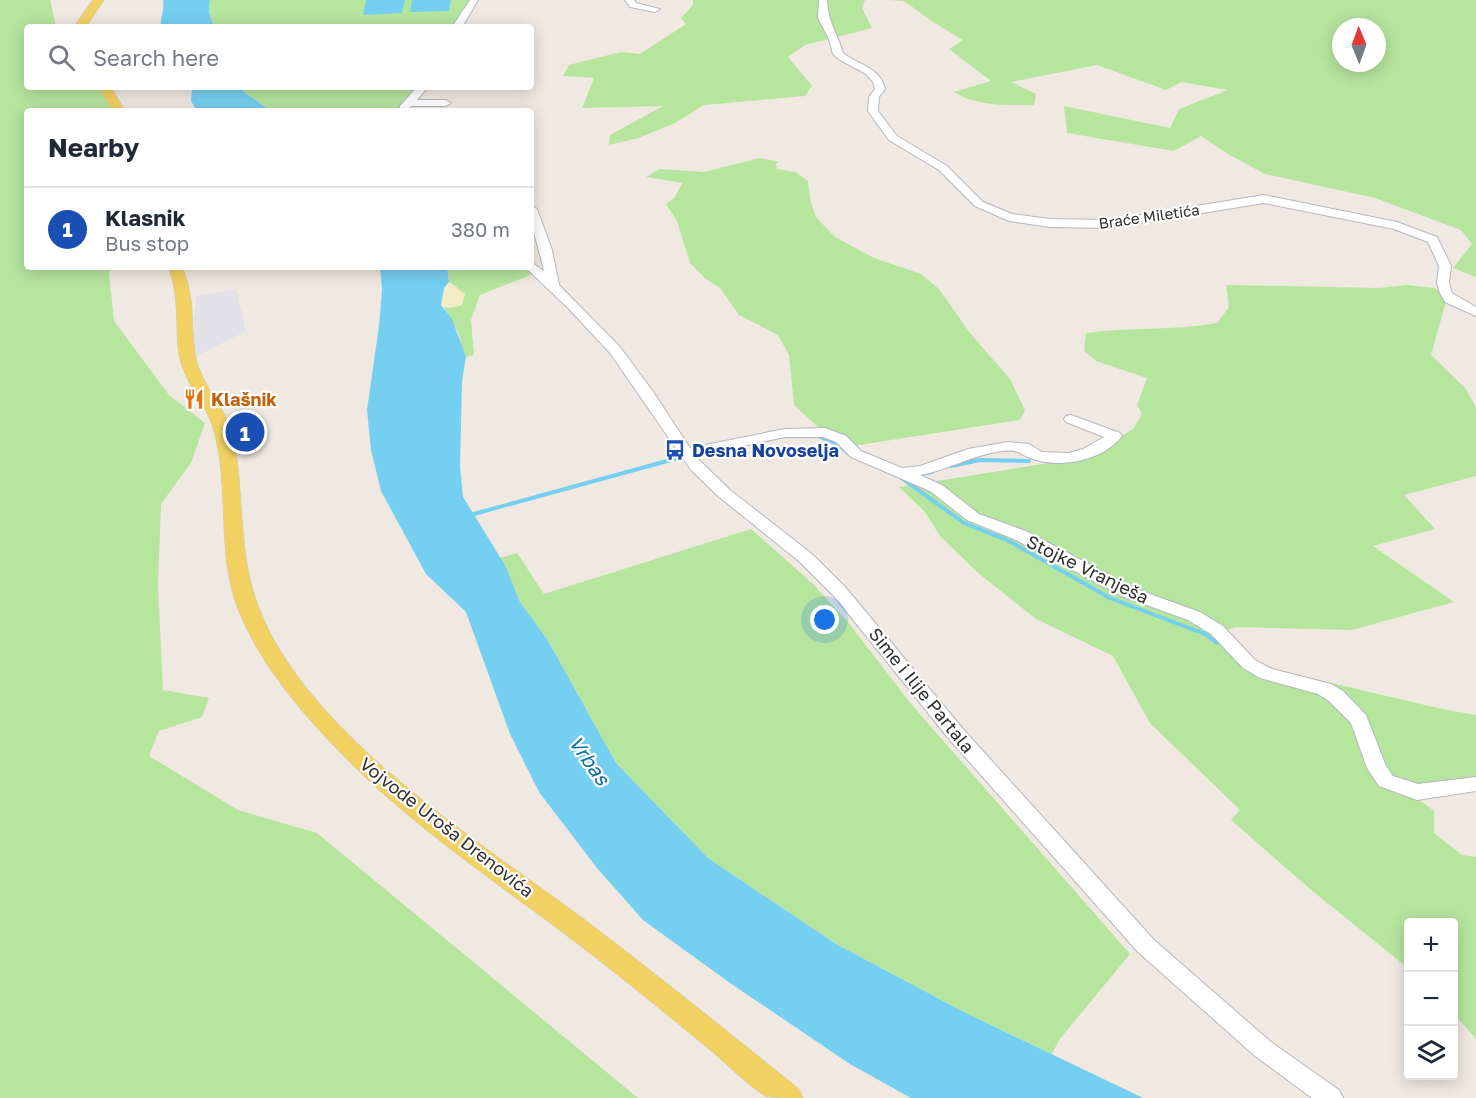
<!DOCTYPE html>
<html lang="en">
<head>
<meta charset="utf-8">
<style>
  :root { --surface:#fff; --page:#f2f2f3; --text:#1f2937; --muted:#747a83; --line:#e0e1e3; --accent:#4264fb }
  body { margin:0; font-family:"Golos Text",sans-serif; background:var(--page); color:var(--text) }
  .controls { position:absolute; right:18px; bottom:18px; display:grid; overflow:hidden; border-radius:6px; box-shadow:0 3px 15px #0003 }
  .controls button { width:54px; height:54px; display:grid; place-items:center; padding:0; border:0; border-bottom:2px solid var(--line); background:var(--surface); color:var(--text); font:30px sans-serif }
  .compass { position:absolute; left:1332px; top:18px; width:54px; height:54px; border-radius:50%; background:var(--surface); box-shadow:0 3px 15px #0003; rotate:359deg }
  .you { position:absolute; left:825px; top:620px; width:21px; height:21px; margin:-15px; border:4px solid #fff; border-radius:50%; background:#1a73e8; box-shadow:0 0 0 9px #1a73e833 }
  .badge { display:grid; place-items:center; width:39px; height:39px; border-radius:50%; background:var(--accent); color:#fff; font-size:20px; font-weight:700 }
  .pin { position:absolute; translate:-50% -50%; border:3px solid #fff; box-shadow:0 2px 6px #0006 }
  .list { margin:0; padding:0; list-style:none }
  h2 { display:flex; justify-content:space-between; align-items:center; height:78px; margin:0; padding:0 24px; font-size:26px }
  h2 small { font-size:20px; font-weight:400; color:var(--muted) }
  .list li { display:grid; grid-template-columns:39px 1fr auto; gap:18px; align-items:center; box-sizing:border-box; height:84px; padding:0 24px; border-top:2px solid var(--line) }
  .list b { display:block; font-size:22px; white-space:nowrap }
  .list p { margin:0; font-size:20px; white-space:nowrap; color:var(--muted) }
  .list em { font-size:20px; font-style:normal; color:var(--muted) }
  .icon { flex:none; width:33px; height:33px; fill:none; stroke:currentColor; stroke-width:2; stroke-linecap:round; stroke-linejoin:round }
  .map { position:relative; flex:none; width:1476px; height:1098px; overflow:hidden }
  .search { position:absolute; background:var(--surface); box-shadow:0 3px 15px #0003; left:24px; top:24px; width:510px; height:66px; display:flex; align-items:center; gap:15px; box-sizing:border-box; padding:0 21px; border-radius:6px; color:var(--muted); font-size:22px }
  .panel { position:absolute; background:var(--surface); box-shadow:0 3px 15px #0003; left:24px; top:108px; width:510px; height:162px; border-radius:6px }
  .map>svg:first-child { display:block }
  .industrial { fill:#e3e1e8 }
  .green { fill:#b6e59e; fill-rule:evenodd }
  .sand { fill:#f3ecc5 }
  .water { fill:#75cff0 }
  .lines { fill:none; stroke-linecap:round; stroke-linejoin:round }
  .stream { stroke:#75cff0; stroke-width:4 }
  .minor-casing { stroke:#b4b7c1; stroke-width:2 }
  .major-casing { stroke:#c9c9c9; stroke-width:1 }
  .minor { fill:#fff; fill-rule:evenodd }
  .major { fill:#f2d163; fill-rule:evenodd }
  .labels { text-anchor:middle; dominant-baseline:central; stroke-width:4.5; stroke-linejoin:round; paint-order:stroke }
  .far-street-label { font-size:15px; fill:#2e2e2e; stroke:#fff }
  .food-label { font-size:18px; font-weight:bold; fill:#c56008; stroke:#fff; text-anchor:start }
  .transit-label { font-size:18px; font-weight:bold; fill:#164399; stroke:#fff; text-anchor:start }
  .street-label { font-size:18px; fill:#2e2e2e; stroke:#fff }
  .water-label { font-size:20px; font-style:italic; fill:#0d6fa3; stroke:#fff }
</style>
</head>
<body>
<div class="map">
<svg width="1476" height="1098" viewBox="0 0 1476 1098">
  <rect width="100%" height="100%" fill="#efe9e1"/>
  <path class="industrial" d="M 236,289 L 246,331 L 191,359 L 196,296 Z"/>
  <g class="green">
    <path d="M 0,0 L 50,0 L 56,27 L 27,27 L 27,87 L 96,87 L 106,96 L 111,111 L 27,111 L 27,267 L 115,267 L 109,272 L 114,321 L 169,395 L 205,423 L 191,463 L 161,504 L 158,586 L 163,690 L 209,698 L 202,717 L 159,731 L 149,756 L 238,810 L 317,833 L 638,1098 L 0,1098 Z"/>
    <path d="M 210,0 L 474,0 L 457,27 L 214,27 L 209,12 Z"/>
    <path d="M 693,0 L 865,0 L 862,8 L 872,28 L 805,45 L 788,57 L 812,86 L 805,96 L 704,105 L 675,123 L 638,138 L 609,145 L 610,135 L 663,106 L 582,108 L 594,78 L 563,76 L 569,65 L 621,52 L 640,54 L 686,24 L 681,18 L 693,5 Z"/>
    <path d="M 889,0 L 1476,0 L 1476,277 L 1453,268 L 1472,244 L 1461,230 L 1375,198 L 1265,174 L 1228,154 L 1201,136 L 1174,151 L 1067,133 L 1064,106 L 1170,128 L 1179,109 L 1228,90 L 1182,82 L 1166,90 L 1097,65 L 1011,82 L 1036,94 L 1034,105 C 1005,105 979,107 954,92 L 991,81 L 949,49 L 963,40 L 933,22 L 904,1 ZM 1341,27 L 1377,27 L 1377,63 L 1341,63 Z"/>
    <path d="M 242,87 L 423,87 L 402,111 L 271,111 L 243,91 Z"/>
    <path d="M 760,158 L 779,162 L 776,164 L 777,169 L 795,172 L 808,181 L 810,199 L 816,217 L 835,237 L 874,258 L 921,274 L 939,289 L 970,333 L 1010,379 L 1025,410 L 1020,420 L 853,446 L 844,438 L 818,427 L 794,405 L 789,355 L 778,335 L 739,315 L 720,288 L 706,279 L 690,263 L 677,221 L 666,204 L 675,197 L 682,183 L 646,177 L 660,169 L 704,172 Z"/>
    <path d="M 447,267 L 524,267 L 533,274 L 480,295 L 471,320 L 474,355 L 466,357 L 462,349 L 459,334 L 444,307 L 450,308 L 458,288 L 449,282 Z"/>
    <path d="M 1226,285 L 1379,288 L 1407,285 L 1435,288 L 1447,298 L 1431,355 L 1466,389 L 1476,408 L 1476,476 L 1404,495 L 1435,529 L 1373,546 L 1454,602 L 1352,630 L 1235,627 L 1214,634 L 1253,670 L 1284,672 L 1442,709 L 1476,715 L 1476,778 L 1423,786 L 1399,780 L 1395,794 L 1421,801 L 1434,811 L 1434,833 L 1462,855 L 1476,857 L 1476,1039 L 1454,1014 L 1454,922 L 1408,922 L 1408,968 L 1310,889 L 1231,820 L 1240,810 L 1150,723 L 1113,656 L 1036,619 L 977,572 L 940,536 L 925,512 L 899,487 L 1087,457 L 1133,429 L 1142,414 L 1137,405 L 1147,378 L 1096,361 L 1084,351 L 1086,333 C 1129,327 1174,331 1217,323 L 1229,307 Z"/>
    <path d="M 751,529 L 813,584 L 848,622 L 911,704 L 1130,954 L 1059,1040 L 1052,1054 L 962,1011 L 836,944 L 708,858 L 616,763 L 547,639 L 520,602 L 500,558 L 517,553 L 544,594 Z"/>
  </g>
  <path class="sand" d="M 449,282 L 465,294 L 462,305 L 450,308 L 441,305 L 444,288 Z"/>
  <g class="water">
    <path d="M 163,0 L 210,0 L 209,12 L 214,27 L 161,27 C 159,20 165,11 163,0 Z"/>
    <path d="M 366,0 L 405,0 L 402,13 L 363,15 Z"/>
    <path d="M 412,0 L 451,0 L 449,11 L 410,12 Z"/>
    <path d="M 192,87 L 242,87 L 243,91 L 271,111 L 197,111 L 191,101 Z"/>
    <path d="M 380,267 L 447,267 L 449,282 L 444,288 L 441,305 L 452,319 L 466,357 L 462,381 L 460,466 L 463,497 L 505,565 L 520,602 L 547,639 L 616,763 L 708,858 L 836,944 L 962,1011 L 1143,1098 L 911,1098 L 850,1064 L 730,983 L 643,920 L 597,868 L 539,792 L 510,734 L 466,612 L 426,574 L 381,491 L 371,450 L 367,410 L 379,326 L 382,290 Z"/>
  </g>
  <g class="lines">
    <g class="stream">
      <path d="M 818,436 L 838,444 L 850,455"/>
      <path d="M 951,466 L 980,460 L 1029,461"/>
      <path d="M 916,475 L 932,472"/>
      <path d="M 900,477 L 964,523 L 1009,541 L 1110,598 L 1205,634 L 1217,643"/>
      <path d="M 470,515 L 678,458"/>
    </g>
    <g class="minor-casing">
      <g id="minor">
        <path d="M 470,0 L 478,0 L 462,27 L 452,27 Z"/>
        <path d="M 625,0 L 634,0 L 636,3 L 660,9 L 655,12 L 630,7 Z"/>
        <path d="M 819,0 L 827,0 C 828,23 837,32 843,53 C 858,65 880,67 885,89 L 879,97 L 878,111 L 897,136 L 947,166 L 983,202 L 1012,214 L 1050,219 L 1110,220 L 1264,195 L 1397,222 L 1437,237 L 1451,266 L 1449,283 L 1452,293 L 1476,307 L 1476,316 L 1445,302 L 1440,293 L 1437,283 L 1439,266 L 1428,242 L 1394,229 L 1264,203 L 1110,228 L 1050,227 L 1009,221 L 975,206 L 939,170 L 889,140 L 868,111 L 869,97 L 875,89 L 873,82 L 866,74 L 840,60 L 833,54 L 829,39 L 818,18 Z"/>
        <path d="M 417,87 L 428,87 L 417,100 L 446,100 L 451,103 L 446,106 L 411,106 L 408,110 L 400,110 L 400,106 Z"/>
        <path d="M 531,205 L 537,209 L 552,250 L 559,285 L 620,347 L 654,393 L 690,448 L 785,429 L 825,428 L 846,436 L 861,451 L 902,468 L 920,466 L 968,449 L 1008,442 L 1029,444 L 1042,452 L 1069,453 L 1083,449 L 1104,437 L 1066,422 L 1064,419 L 1066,416 L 1071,415 L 1120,433 L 1122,436 C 1104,460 1061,469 1033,459 C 1020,455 1020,449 1003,451 C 971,455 949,470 920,475 L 942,485 L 979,514 L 1028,532 L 1136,589 L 1200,612 L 1223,626 L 1255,660 L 1272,669 L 1331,684 L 1343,691 L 1366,715 L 1386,766 L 1393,776 L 1418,784 L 1476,777 L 1476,791 L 1417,800 L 1379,786 L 1367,768 L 1351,723 L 1329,701 L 1318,694 L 1260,678 L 1243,668 L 1211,634 L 1188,620 L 1124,597 L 1016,540 L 967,520 L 930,491 L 851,457 L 836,442 L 823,437 L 785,437 L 695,456 L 730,490 L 812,554 L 846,588 L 963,729 L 1154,940 L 1271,1042 L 1339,1090 L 1343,1098 L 1312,1098 L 1255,1056 L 1138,952 L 949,739 L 834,596 L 800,562 L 718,496 L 691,470 L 610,353 L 569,309 L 525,267 L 531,267 L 531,262 L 544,271 C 539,248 531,229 531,205 Z"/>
      </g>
    </g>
    <g class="major-casing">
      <g id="major">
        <path d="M 93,0 L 104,0 L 86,27 L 74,27 Z"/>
        <path d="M 99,87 L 111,87 L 125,111 L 113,111 Z"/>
        <path d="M 168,267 L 182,267 C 196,297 190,327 196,358 C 202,387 226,407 233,436 C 245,493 237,553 259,608 C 308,735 479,841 585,920 C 658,975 728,1032 799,1089 L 803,1098 C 792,1098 774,1098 765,1096 C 745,1083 727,1064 709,1049 C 670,1017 631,985 591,954 C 506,888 412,828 338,750 C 298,709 259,662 238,609 C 216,552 230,489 214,431 C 207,404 184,384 179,355 C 175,325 180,296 168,267 Z"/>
      </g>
    </g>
    <use href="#minor" class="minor"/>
    <use href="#major" class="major"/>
  </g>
  <defs>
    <g id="restaurant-bare" transform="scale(1.62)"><path d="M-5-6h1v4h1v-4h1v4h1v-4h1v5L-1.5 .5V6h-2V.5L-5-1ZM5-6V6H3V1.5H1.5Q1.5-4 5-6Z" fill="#e8710a" stroke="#fff" stroke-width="2.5" paint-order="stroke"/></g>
    <g id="bus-bare" transform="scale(1.62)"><path d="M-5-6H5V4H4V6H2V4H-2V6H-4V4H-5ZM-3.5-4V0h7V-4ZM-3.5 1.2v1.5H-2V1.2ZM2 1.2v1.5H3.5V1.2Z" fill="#1a4fb4" stroke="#fff" stroke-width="2.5" paint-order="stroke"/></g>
  </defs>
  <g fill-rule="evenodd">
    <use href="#restaurant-bare" x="194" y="399"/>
    <use href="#bus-bare" x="675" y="450"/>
  </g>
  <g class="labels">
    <g class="far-street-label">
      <text transform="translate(1149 216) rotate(-8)">Braće Miletića</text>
    </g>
    <g class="food-label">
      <text x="211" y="399">Klašnik</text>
    </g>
    <g class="transit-label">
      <text x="692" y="450">Desna Novoselja</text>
    </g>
    <g class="street-label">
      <text transform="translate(1088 569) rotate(26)">Stojke Vranješa</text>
      <text transform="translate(922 690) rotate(51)">Sime i Ilije Partala</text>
      <text transform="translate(447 827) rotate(38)">Vojvode Uroša Drenovića</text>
    </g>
    <g class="water-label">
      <text transform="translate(590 760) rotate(55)">Vrbas</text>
    </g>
  </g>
</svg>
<div class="controls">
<button>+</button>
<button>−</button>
<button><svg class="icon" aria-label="layers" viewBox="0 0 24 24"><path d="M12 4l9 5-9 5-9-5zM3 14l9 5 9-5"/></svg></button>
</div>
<svg class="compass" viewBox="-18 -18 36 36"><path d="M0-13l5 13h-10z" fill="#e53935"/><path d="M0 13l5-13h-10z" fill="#747a83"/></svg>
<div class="you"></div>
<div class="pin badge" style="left:245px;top:432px;background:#1a4fb4">1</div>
<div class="search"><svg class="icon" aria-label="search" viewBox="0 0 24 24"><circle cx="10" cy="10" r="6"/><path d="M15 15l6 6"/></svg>Search here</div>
<section class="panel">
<h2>Nearby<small></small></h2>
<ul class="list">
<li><span class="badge" style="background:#1a4fb4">1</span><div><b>Klasnik</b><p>Bus stop</p></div><em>380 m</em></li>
</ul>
</section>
</div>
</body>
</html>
